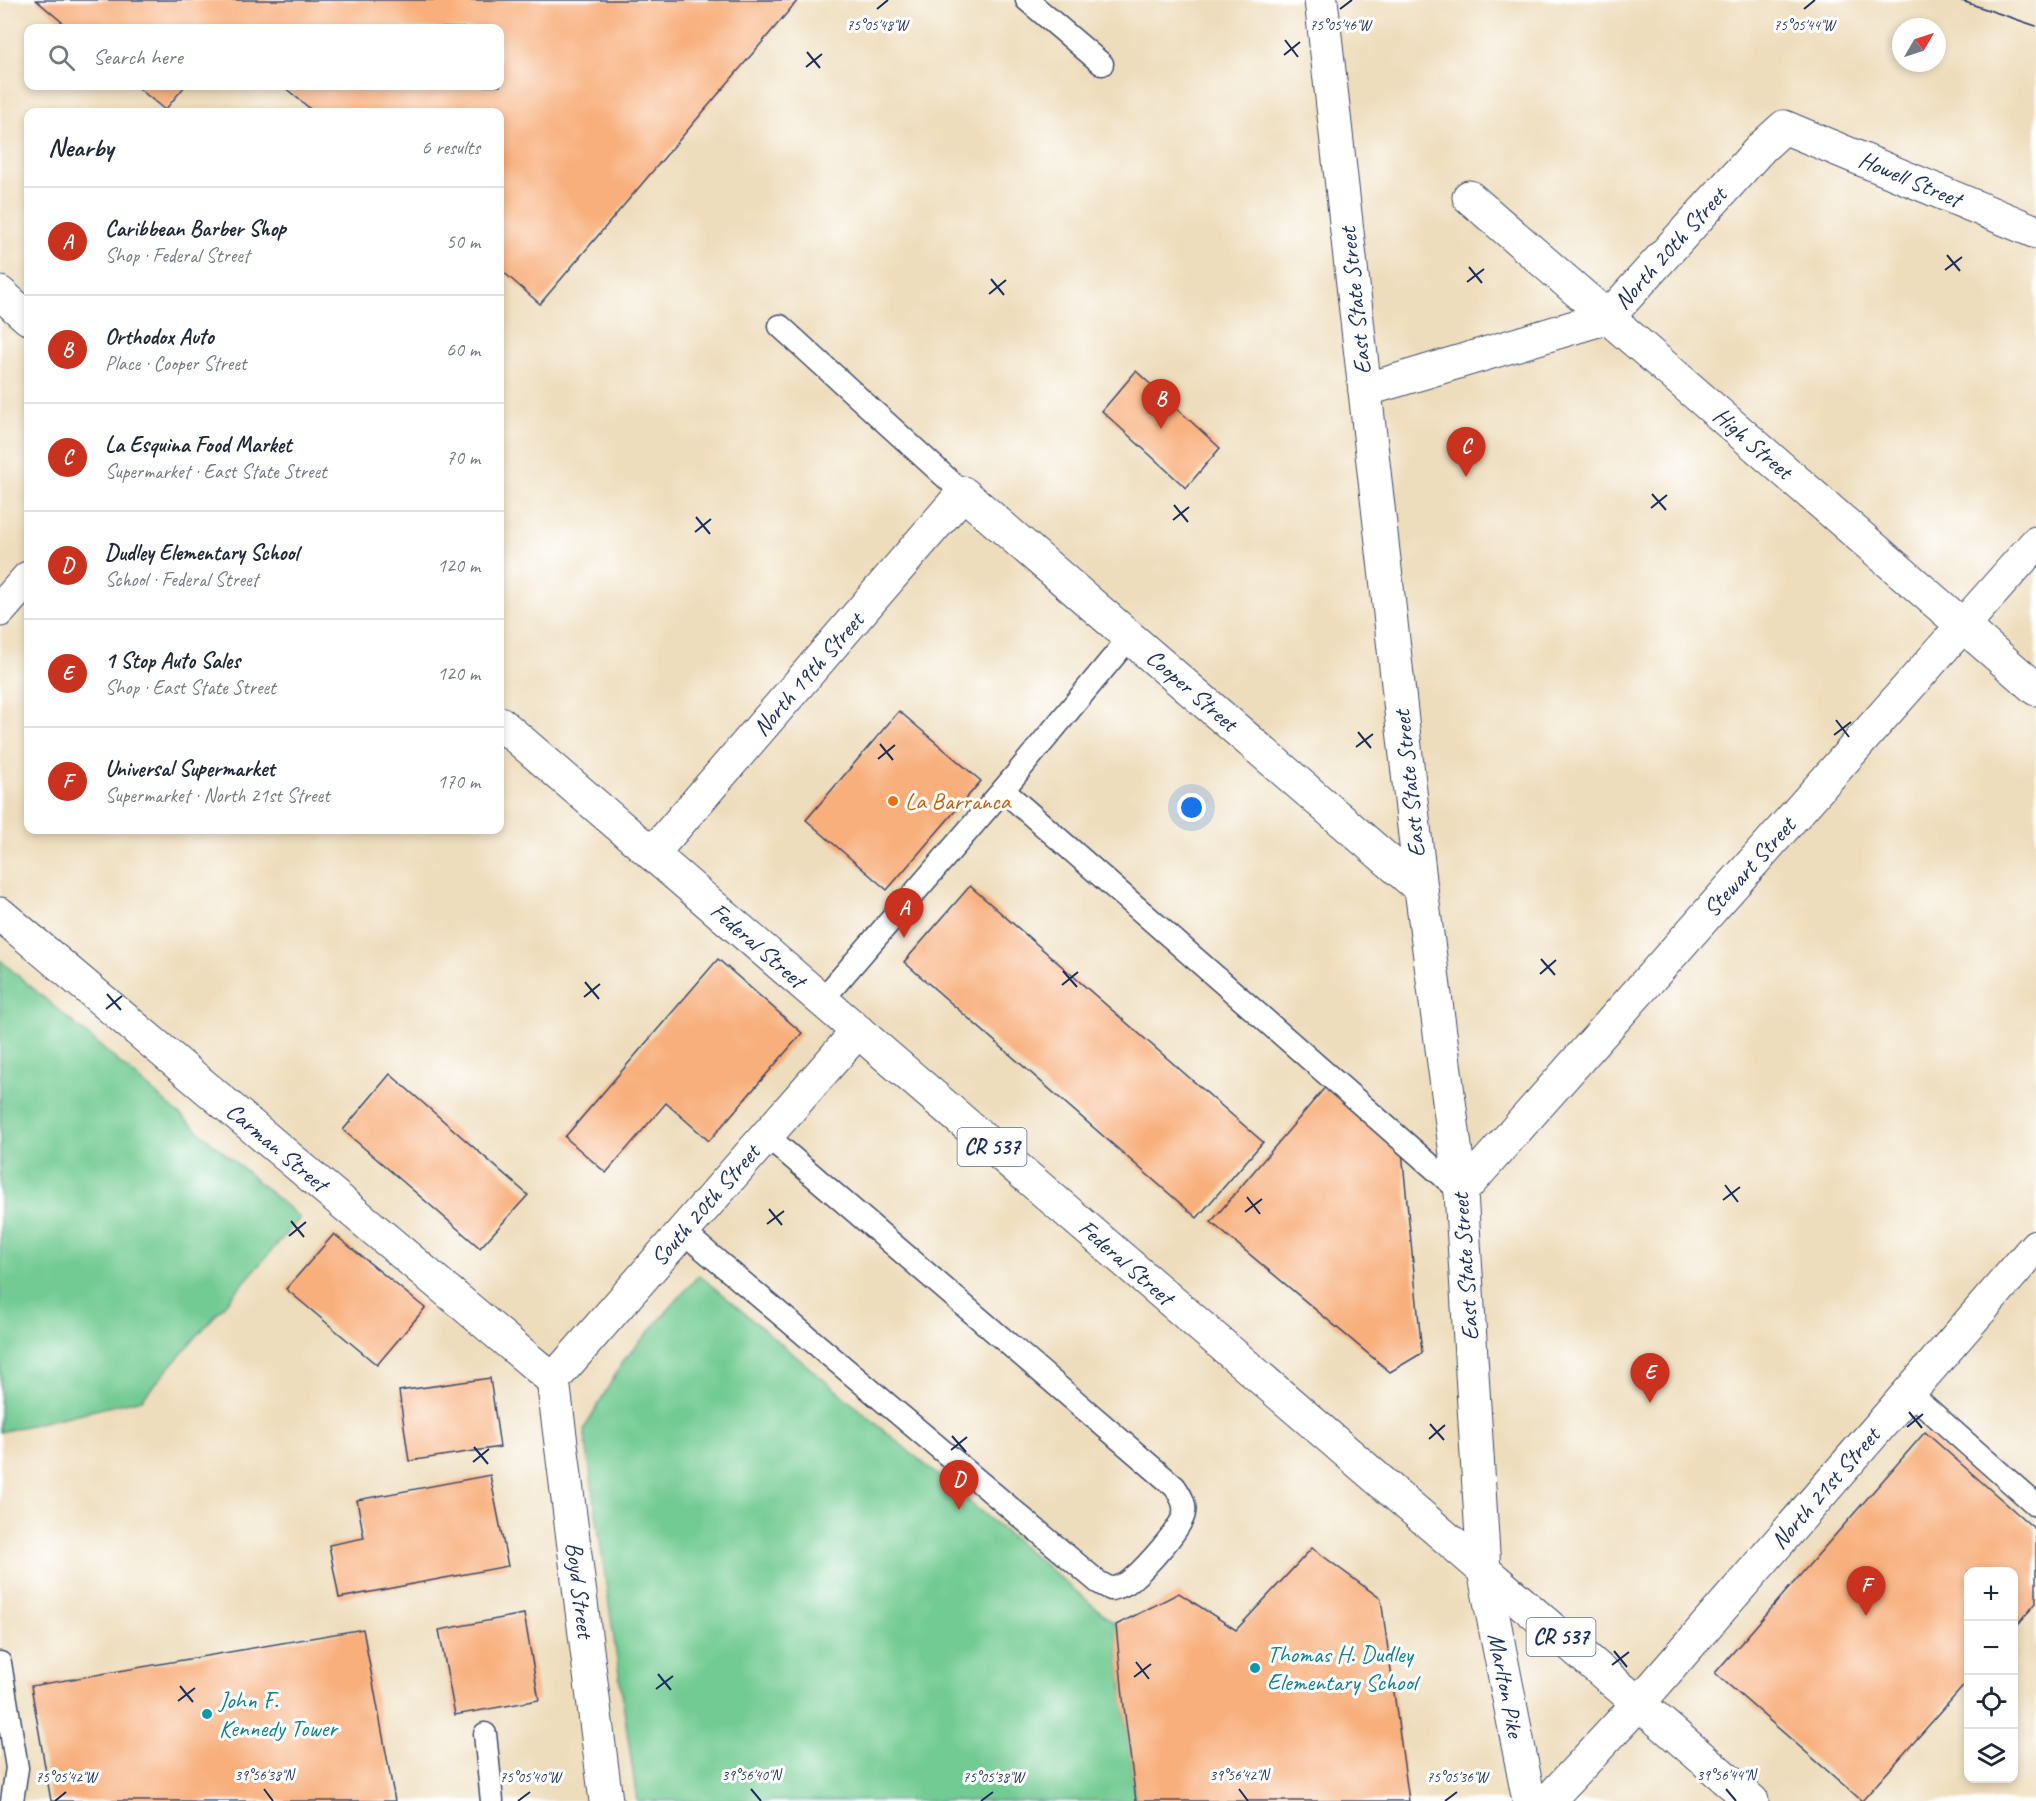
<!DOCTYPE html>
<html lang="en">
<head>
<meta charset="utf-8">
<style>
  :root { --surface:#fff; --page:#f2f2f3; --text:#1f2937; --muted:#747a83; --line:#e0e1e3; --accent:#c8321e }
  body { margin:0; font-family:Caveat,sans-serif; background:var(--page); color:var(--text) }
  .controls { position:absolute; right:18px; bottom:18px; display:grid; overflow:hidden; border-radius:12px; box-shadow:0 3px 9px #0003 }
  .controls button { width:54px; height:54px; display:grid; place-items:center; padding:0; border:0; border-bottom:2px solid var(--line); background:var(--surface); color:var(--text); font:30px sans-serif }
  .compass { position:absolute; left:1892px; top:18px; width:54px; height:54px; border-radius:50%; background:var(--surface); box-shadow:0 3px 9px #0003; rotate:51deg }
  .you { position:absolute; left:1192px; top:808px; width:21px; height:21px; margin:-15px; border:4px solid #fff; border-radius:50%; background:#1a73e8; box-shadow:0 0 0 9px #1a73e833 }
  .badge { display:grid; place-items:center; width:39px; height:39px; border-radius:50%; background:var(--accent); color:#fff; font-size:20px; font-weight:700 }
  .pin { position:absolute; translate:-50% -50px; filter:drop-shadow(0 2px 3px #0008) }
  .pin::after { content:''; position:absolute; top:32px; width:21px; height:18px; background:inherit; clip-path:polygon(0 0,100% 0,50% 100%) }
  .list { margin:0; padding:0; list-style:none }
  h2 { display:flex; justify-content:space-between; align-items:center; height:78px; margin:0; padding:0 24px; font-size:26px }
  h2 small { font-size:20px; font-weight:400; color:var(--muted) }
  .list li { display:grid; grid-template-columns:39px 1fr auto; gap:18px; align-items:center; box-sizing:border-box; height:108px; padding:0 24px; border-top:2px solid var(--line) }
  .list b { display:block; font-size:22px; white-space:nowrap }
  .list p { margin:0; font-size:20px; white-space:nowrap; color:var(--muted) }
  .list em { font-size:20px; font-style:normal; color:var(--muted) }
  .icon { flex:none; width:33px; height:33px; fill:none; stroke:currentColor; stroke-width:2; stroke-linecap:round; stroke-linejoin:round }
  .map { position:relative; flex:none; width:2036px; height:1801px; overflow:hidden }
  .search { position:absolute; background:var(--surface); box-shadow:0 3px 9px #0003; left:24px; top:24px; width:480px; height:66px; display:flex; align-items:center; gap:15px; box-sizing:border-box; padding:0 21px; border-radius:12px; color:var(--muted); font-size:22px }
  .panel { position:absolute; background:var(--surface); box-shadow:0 3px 9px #0003; left:24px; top:108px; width:480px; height:726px; border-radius:12px }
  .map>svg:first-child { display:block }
  .green { fill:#72cb92; stroke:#467d78; stroke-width:1.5 }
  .building { fill:#f8af7b }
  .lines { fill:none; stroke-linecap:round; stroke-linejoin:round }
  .service-casing { stroke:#3b496c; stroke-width:25 }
  .minor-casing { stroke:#3b496c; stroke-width:35 }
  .secondary-casing { stroke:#3b496c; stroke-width:35 }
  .primary-casing { stroke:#3b496c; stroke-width:35 }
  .service { stroke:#fff; stroke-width:22 }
  .minor { stroke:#fff; stroke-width:33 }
  .secondary { stroke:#fff; stroke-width:33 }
  .primary { stroke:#fff; stroke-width:33 }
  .tram { stroke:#1b2f5e; stroke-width:1.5 }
  .ticks { fill:none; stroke:#1b2f5e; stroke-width:2 }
  .food-dot { fill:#e8710a; stroke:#fff; stroke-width:2 }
  .culture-dot { fill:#0f9aa8; stroke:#fff; stroke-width:2 }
  .labels { text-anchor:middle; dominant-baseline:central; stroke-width:6; stroke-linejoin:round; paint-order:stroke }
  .shield { fill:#fff; stroke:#5f6d8e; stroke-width:1.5 }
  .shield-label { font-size:22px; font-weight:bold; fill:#1b2f5e }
  .street-label { font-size:24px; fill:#1b2f5e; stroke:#fff }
  .food-label { font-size:24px; fill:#c56008; stroke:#fff; text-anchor:start }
  .culture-label { font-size:24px; fill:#0d838f; stroke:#fff; text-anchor:start }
  .ticks-label { font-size:15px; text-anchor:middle; fill:#1b2f5e; stroke:#fff; stroke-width:6; stroke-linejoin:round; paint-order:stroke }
</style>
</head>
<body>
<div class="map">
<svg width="2036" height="1801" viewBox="0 0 2036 1801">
  <rect width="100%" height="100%" fill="#fff"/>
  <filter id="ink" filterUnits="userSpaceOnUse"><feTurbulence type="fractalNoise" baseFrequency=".0167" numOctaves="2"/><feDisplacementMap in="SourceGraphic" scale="12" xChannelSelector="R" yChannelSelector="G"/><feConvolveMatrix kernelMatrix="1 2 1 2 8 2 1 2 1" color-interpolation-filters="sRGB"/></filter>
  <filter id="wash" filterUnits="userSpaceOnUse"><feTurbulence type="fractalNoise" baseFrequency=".008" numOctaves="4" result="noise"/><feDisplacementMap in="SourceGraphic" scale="24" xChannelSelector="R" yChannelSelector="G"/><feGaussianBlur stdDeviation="1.35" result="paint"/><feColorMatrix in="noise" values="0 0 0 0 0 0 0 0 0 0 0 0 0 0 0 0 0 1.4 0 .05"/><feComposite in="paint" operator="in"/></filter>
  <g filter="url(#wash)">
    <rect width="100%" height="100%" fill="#eeddbc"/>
    <g class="green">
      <path d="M 0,960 L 300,1218 L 142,1399 L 0,1432 Z"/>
      <path d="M 699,1275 L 1116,1625 L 1124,1707 L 1136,1801 L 637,1801 L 584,1429 L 624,1360 Z"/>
    </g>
    <g id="blocks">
      <g class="building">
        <path d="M 36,0 L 798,0 L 540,304 L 500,269 L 500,112 L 314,112 L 283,86 L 500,86 L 500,28 L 69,28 Z"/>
        <path d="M 136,86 L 185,86 L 165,110 Z"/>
        <path d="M 1136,371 L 1220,448 L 1186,488 L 1102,411 Z"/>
        <path d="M 899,711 L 981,781 L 887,890 L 806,820 Z"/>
        <path d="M 970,886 L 1263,1142 L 1197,1218 L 904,962 Z"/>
        <path d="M 718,959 L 802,1033 L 709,1141 L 666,1103 L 606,1173 L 565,1137 Z"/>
        <path d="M 390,1074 L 528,1195 L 480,1248 L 343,1130 Z"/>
        <path d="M 1327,1085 L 1402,1151 L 1422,1353 L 1390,1372 L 1211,1222 Z"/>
        <path d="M 334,1234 L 425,1308 L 377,1365 L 286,1289 Z"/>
        <path d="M 490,1378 L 500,1447 L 409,1461 L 399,1391 Z"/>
        <path d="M 1925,1432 L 2036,1530 L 2036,1603 L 2014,1629 L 2014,1572 L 1968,1572 L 1968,1681 L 1862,1801 L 1715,1673 Z"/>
        <path d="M 490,1475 L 508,1566 L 339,1598 L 329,1545 L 364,1538 L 357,1500 Z"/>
        <path d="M 1312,1548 L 1381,1599 L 1409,1801 L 1136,1801 L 1124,1707 L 1116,1625 L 1179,1593 L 1236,1630 Z"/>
        <path d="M 524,1614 L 539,1700 L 455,1715 L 439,1630 Z"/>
        <path d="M 363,1629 L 395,1801 L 51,1801 L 31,1686 Z"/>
      </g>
    </g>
  </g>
  <g filter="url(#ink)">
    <use href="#blocks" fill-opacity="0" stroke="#3b496c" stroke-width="1.5"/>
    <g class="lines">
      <g class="service-casing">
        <g id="service">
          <path d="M 1027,0 L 1102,64"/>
          <path d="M 780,326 L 963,493"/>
          <path d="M 1003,790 L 1461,1192"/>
          <path d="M 822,1000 L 1003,790 L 1130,637"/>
          <path d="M 683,1232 L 1098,1582 L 1111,1589 C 1119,1587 1126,1585 1132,1579 C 1144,1569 1183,1527 1184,1513 C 1186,1503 1180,1495 1175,1487 L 766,1135"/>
          <path d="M 1909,1392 L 2036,1505"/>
          <path d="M 0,1663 L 17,1768 L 12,1801"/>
          <path d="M 485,1734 L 492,1801"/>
        </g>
      </g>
      <g class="minor-casing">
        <g id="minor">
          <path d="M 1469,197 L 2036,689"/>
          <path d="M 1365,390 L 1608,317 L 1762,147 L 1784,127 L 2036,232"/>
          <path d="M 0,610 L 28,578"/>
          <path d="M 652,854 L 963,493 L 1421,889"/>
          <path d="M 0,914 L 553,1380"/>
          <path d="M 1461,1192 L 2036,543"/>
          <path d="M 553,1380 L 858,1031"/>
          <path d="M 553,1380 L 606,1801"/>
          <path d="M 1639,1703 L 2036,1246"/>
        </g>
      </g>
      <g class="secondary-casing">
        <g id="secondary">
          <path d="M 1321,0 L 1421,889 L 1461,1192 L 1484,1570 L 1529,1801"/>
          <path d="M 1548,1801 L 1639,1703"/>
        </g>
      </g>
      <g class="primary-casing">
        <g id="primary">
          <path d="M 0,293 L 28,318"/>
          <path d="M 500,723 L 1752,1801"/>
        </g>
      </g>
      <use href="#service" class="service"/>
      <use href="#minor" class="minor"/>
      <use href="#secondary" class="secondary"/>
      <use href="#primary" class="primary"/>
      <path class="tram" d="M 1959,0 L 2036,26"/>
    </g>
  </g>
  <path class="ticks" d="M 877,9 L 888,0M 1340,9 L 1352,0M 1804,9 L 1815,0M 1285,40 L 1298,57M 807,52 L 820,68M 1284,55 L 1300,42M 806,67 L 822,54M 1947,255 L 1960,271M 1469,267 L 1482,283M 1945,270 L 1962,257M 991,279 L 1004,295M 1467,282 L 1484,269M 989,294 L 1006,280M 1652,494 L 1666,510M 1174,505 L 1188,522M 1651,508 L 1667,495M 696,517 L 710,534M 1173,520 L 1189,507M 695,532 L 711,519M 1836,720 L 1849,737M 1358,732 L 1371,748M 1834,735 L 1851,722M 880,744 L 893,760M 1356,747 L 1373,734M 878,759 L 895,745M 1541,959 L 1555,975M 1063,971 L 1077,987M 1540,974 L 1556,960M 585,982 L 599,999M 1062,985 L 1078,972M 107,994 L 121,1010M 584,997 L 600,984M 106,1009 L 122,996M 1725,1185 L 1738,1202M 1247,1197 L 1260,1214M 1723,1200 L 1740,1187M 769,1209 L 782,1225M 1245,1212 L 1262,1199M 291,1221 L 304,1237M 767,1224 L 784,1211M 289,1236 L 306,1222M 1909,1412 L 1922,1428M 1430,1424 L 1444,1440M 1907,1427 L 1923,1414M 952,1436 L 966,1452M 1429,1439 L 1445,1425M 474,1447 L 488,1464M 951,1450 L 967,1437M 473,1462 L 489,1449M 1614,1651 L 1627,1667M 1136,1662 L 1149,1679M 1612,1665 L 1629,1652M 658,1674 L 671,1690M 1134,1677 L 1151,1664M 180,1686 L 193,1702M 656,1689 L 673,1676M 178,1701 L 195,1688M 264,1789 L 273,1801M 751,1789 L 761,1801M 1239,1789 L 1248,1801M 1726,1789 L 1736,1801M 55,1801 L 66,1792M 518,1801 L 530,1792M 981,1801 L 993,1792M 1445,1801 L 1457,1792"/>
  <circle class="food-dot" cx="893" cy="801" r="6"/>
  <g class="culture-dot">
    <circle cx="1255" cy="1668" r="6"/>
    <circle cx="207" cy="1714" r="6"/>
  </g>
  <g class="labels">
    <g class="shield">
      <rect x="957.5" y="1128" width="69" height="38" rx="4.5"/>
      <rect x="1526.5" y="1618" width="69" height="38" rx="4.5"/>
    </g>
    <g class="shield-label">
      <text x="992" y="1147">CR 537</text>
      <text x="1561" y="1637">CR 537</text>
    </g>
    <g class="street-label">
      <text transform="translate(1910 179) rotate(23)">Howell Street</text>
      <text transform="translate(1670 248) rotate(-48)">North 20th Street</text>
      <text transform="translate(1355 301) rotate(-96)">East State Street</text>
      <text transform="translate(1753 443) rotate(41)">High Street</text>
      <text transform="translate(808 674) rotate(-49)">North 19th Street</text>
      <text transform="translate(1192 690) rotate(41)">Cooper Street</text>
      <text transform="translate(1409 784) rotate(-96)">East State Street</text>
      <text transform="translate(1749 867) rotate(-48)">Stewart Street</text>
      <text transform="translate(758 945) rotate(41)">Federal Street</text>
      <text transform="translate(277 1147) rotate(40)">Carman Street</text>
      <text transform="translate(705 1205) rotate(-49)">South 20th Street</text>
      <text transform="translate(1126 1262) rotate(41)">Federal Street</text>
      <text transform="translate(1465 1267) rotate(-94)">East State Street</text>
      <text transform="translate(1825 1488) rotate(-49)">North 21st Street</text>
      <text transform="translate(580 1590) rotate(83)">Boyd Street</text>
      <text transform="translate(1506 1685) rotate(79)">Marlton Pike</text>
    </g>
    <g class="food-label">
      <text x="905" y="801">La Barranca</text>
    </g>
    <g class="culture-label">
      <text x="1267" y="1654">Thomas H. Dudley<tspan x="1267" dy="28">Elementary School</tspan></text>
      <text x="219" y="1700">John F.<tspan x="219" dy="28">Kennedy Tower</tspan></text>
    </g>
  </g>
  <g class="ticks-label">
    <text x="1340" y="30">75°05'46"W</text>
    <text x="877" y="30">75°05'48"W</text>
    <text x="1804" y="30">75°05'44"W</text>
    <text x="264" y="1780">39°56'38"N</text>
    <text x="751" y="1780">39°56'40"N</text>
    <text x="1239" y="1780">39°56'42"N</text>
    <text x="1726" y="1780">39°56'44"N</text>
    <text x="66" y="1782">75°05'42"W</text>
    <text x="530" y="1782">75°05'40"W</text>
    <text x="993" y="1782">75°05'38"W</text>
    <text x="1457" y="1782">75°05'36"W</text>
  </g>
</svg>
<div class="controls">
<button>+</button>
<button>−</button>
<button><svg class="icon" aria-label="locate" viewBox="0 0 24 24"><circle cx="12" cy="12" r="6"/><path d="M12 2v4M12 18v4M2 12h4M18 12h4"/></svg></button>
<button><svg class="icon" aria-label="layers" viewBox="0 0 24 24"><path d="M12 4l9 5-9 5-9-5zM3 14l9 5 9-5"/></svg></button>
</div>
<svg class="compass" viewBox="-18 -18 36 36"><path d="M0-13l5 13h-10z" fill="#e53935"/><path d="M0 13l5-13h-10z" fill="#747a83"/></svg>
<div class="you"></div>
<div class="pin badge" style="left:904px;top:938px">A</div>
<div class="pin badge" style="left:1161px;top:429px">B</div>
<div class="pin badge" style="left:1466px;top:477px">C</div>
<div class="pin badge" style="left:959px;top:1510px">D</div>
<div class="pin badge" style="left:1650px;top:1403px">E</div>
<div class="pin badge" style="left:1866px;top:1616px">F</div>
<div class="search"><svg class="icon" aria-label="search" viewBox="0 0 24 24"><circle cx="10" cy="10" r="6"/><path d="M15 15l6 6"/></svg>Search here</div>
<section class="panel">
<h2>Nearby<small>6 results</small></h2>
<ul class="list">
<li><span class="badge">A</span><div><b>Caribbean Barber Shop</b><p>Shop · Federal Street</p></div><em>50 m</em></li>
<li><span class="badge">B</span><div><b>Orthodox Auto</b><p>Place · Cooper Street</p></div><em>60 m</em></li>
<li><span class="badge">C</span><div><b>La Esquina Food Market</b><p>Supermarket · East State Street</p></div><em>70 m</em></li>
<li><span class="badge">D</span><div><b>Dudley Elementary School</b><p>School · Federal Street</p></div><em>120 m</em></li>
<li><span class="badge">E</span><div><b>1 Stop Auto Sales</b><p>Shop · East State Street</p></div><em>120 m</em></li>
<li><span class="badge">F</span><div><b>Universal Supermarket</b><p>Supermarket · North 21st Street</p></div><em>170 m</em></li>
</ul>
</section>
</div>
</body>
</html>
